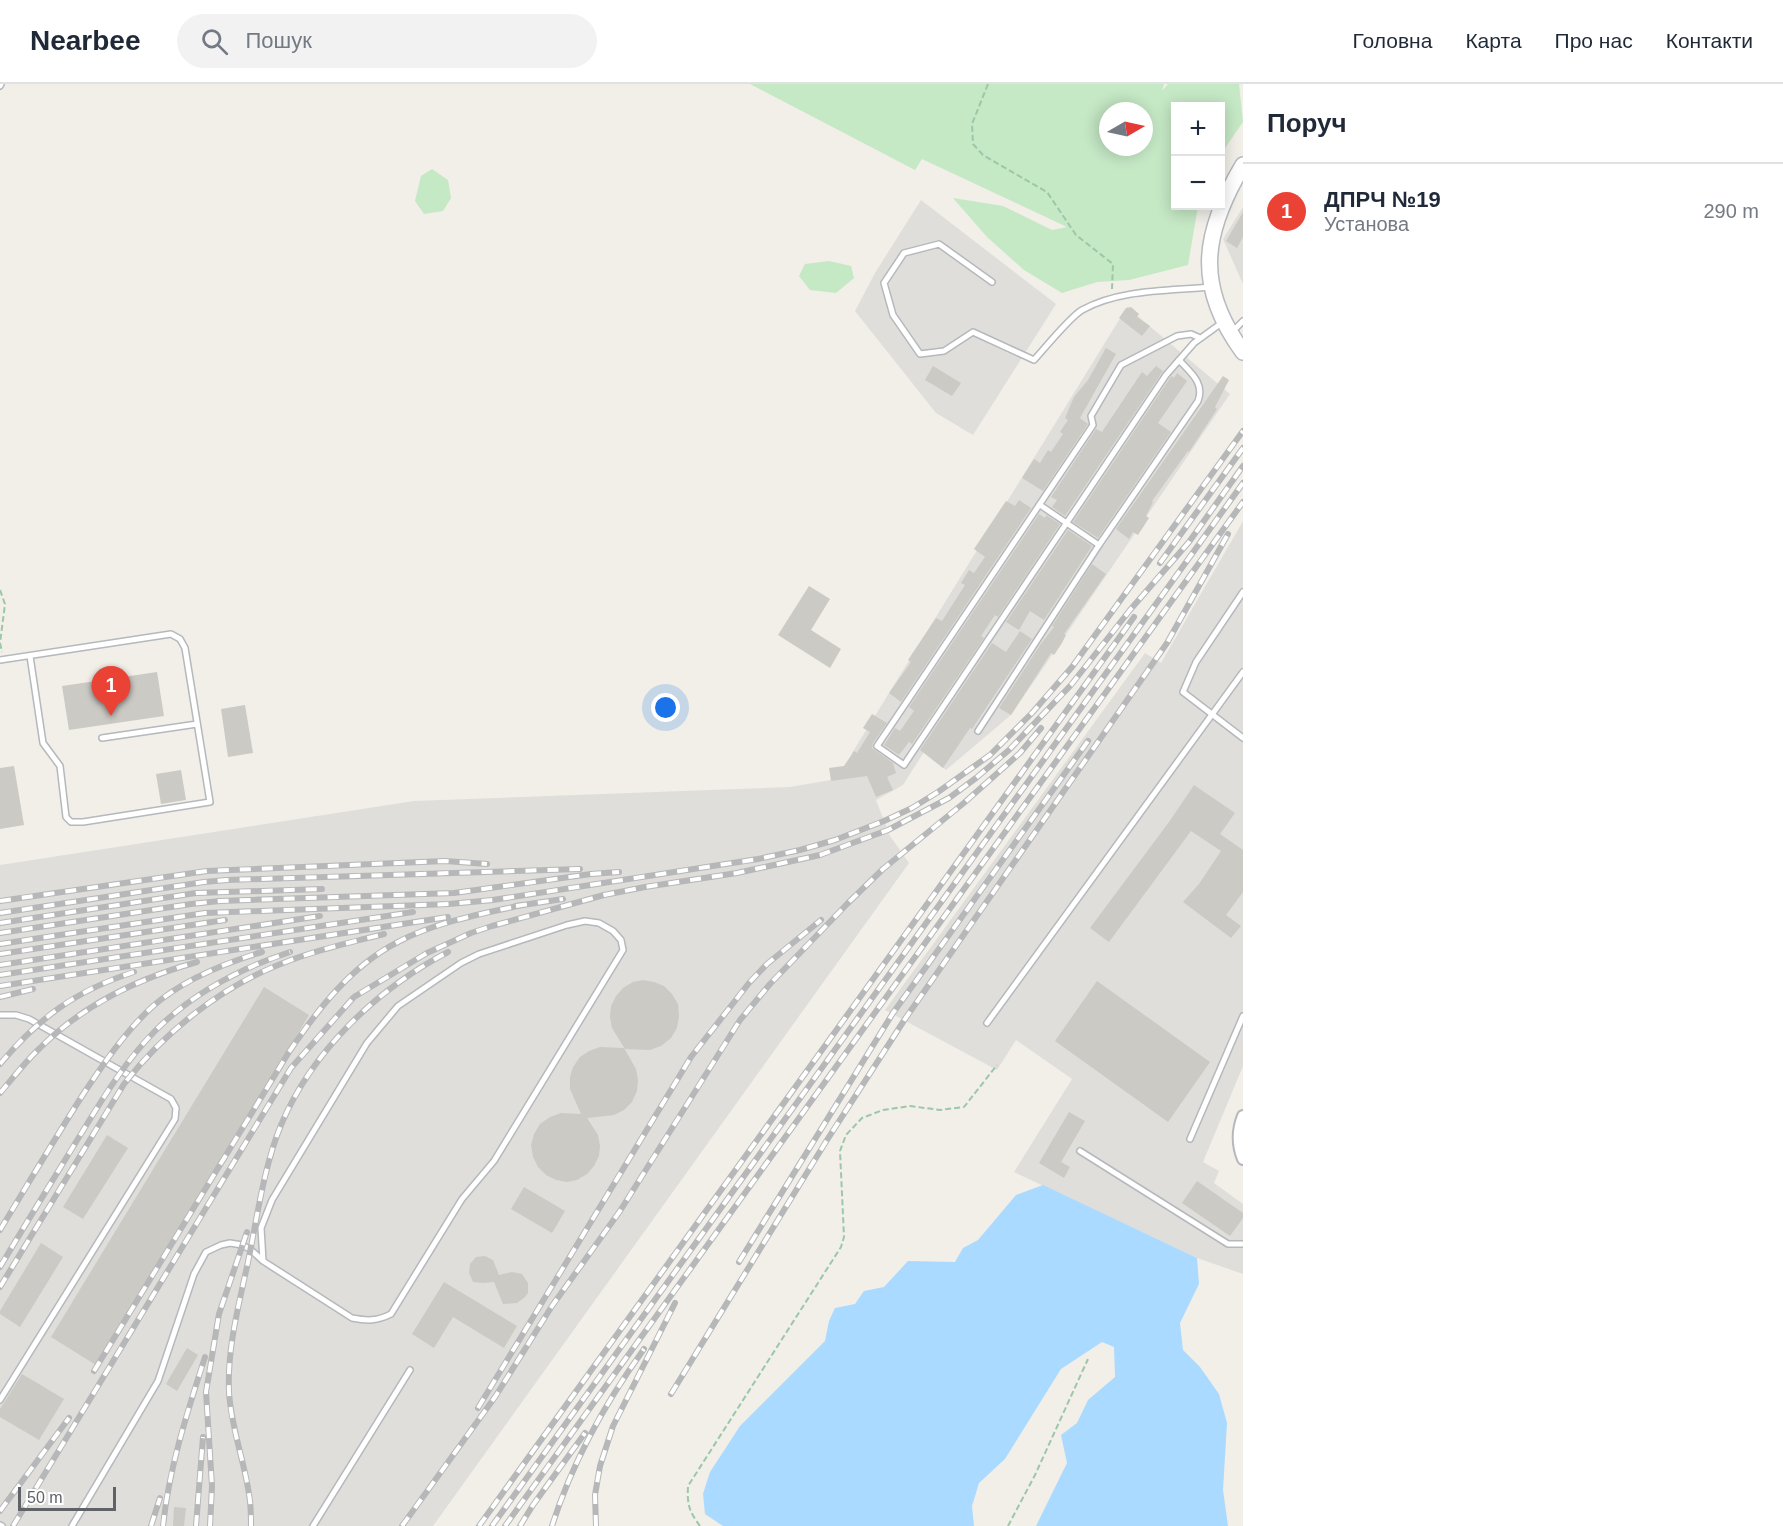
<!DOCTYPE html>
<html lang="uk">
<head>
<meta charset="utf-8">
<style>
  :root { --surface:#fff; --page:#f2f2f3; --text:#1f2937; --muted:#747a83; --line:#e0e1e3; --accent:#ea4335 }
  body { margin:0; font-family:Helvetica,sans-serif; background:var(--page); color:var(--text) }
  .controls { position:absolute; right:18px; top:18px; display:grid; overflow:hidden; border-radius:0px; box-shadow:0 3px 15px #0003 }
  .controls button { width:54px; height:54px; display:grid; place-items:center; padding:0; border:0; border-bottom:2px solid var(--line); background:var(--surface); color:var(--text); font:30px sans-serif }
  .compass { position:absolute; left:1099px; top:18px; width:54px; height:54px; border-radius:50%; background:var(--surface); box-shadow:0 3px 15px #0003; rotate:81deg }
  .scale { position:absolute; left:18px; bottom:15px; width:98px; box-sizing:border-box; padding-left:6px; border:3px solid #5f6368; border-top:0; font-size:16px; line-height:21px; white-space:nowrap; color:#5f6368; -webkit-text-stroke:4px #fff; paint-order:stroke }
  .you { position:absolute; left:666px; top:624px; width:21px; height:21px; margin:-15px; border:4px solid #fff; border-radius:50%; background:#1a73e8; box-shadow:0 0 0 9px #1a73e833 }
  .badge { display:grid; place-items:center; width:39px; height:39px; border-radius:50%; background:var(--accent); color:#fff; font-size:20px; font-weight:700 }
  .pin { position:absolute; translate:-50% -50px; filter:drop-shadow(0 2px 3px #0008) }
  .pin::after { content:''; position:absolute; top:32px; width:21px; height:18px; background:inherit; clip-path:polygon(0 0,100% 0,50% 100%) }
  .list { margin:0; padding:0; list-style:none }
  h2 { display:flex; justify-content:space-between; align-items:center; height:78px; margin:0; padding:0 24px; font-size:26px }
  h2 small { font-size:20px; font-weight:400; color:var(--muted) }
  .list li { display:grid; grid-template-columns:39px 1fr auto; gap:18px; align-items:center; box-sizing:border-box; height:96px; padding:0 24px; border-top:2px solid var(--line) }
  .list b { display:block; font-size:22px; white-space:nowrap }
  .list p { margin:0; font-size:20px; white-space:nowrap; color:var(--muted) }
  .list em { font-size:20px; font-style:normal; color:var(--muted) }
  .icon { flex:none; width:33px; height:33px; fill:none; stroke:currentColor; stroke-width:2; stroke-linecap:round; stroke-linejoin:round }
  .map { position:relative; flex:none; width:1243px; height:1442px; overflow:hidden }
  header { display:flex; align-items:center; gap:36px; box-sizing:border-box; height:84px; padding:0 30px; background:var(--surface); border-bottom:2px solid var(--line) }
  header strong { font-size:28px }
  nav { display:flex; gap:33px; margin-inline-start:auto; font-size:21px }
  .search { width:420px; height:54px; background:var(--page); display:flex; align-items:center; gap:15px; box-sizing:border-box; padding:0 21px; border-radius:33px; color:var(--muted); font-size:22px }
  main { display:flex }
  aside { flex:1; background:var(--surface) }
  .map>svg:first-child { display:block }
  .industrial { fill:#e0deda }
  .green { fill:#c5e8c5; fill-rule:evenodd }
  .water { fill:#aadaff }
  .building { fill:#cccac5 }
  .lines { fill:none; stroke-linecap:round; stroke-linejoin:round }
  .service-casing { stroke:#b5b8bc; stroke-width:8 }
  .minor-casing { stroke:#b5b8bc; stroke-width:14 }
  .secondary-casing { stroke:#b6babf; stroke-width:18 }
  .path { stroke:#9cc7a9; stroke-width:2; stroke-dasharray:6 3; stroke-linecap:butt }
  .service { stroke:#fff; stroke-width:5 }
  .minor { stroke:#fff; stroke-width:10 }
  .secondary { stroke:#fff; stroke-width:15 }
  .rail-casing { stroke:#b6b7b8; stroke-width:6 }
  .rail { stroke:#fff; stroke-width:4; stroke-dasharray:11; stroke-linecap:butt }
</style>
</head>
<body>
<header>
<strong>Nearbee</strong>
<div class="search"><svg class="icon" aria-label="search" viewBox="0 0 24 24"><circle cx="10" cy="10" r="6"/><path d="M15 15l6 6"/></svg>Пошук</div>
<nav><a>Головна</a><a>Карта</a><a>Про нас</a><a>Контакти</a></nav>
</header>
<main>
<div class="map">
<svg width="1243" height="1442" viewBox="0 0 1243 1442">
  <rect width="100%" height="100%" fill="#f1efe8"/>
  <g class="industrial">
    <path d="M 921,116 L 1056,220 L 973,351 L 936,329 L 855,227 L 875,189 Z"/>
    <path d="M 1243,123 L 1243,200 L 1223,155 Z"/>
    <path d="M 1127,223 L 1230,310 L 1011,631 L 946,686 L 924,668 L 903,701 L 876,716 L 890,752 L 909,779 L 433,1442 L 0,1442 L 0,781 L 414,717 L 790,703 L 860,691 L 852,669 Z"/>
    <path d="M 1243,437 L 1243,982 L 1203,1078 L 1219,1087 L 1214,1099 L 1243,1120 L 1243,1190 L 1197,1174 L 1014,1088 L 1072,995 L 1016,956 L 997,986 L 885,926 L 1145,569 L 1161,579 Z"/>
  </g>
  <g class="green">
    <path d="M 750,0 L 1164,0 L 1162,7 L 1168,0 L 1239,0 L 1243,38 L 1221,70 L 1220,22 L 1176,22 L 1176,122 L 1198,122 L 1188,181 L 1129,196 L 1097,198 L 1062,209 L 1024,186 L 987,153 L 953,114 L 1003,122 L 1052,146 L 1067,143 L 922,75 L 915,86 ZM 1108,27 L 1144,27 L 1144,63 L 1108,63 Z"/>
    <path d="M 432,85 L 448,96 L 451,114 L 443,127 L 424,130 L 415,117 L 421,92 Z"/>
    <path d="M 829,177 L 851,182 L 854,194 L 836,209 L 810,206 L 799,192 L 805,180 Z"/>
  </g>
  <path class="water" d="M 1043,1101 L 1197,1174 L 1199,1200 L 1180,1239 L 1183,1266 L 1200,1283 L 1219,1310 L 1227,1339 L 1223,1406 L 1228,1442 L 1036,1442 L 1067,1379 L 1061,1351 L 1077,1339 L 1088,1316 L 1115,1293 L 1114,1263 L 1102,1258 L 1061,1285 L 1005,1375 L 979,1399 L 972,1422 L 974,1442 L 723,1442 L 705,1430 L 703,1410 L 710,1388 L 740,1342 L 825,1257 L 829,1237 L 835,1224 L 855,1220 L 864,1207 L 884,1203 L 908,1177 L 955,1178 L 963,1164 L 978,1156 L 1016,1111 Z"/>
  <g class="building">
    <path d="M 1243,128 L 1243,153 L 1237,164 L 1226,157 Z"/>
    <path d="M 1131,223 L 1139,230 L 1137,233 L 1150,242 L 1142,252 L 1119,234 L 1126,224 Z"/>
    <path d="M 1106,264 L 1116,270 L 1080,334 L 1088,340 L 1043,407 L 1022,394 L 1034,375 L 1040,379 L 1048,366 L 1051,368 L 1063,350 L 1060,348 L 1068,336 L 1065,334 L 1074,313 L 1088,296 Z"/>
    <path d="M 933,282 L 961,299 L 952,312 L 925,296 Z"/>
    <path d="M 1156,282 L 1163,287 L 1065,432 L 1052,423 L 1057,416 L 1051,413 L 1096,345 L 1102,348 L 1142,288 L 1147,292 Z"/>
    <path d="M 1177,289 L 1187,297 L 1158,339 L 1171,348 L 1098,454 L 1073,438 L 1170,294 L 1172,292 L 1174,294 Z"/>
    <path d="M 1223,292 L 1229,296 L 1215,323 L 1217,325 L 1189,368 L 1188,367 L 1152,417 L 1153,418 L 1146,432 L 1149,434 L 1138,451 L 1133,448 L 1129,455 L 1116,445 Z"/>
    <path d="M 1019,416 L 1031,424 L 901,618 L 889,609 L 911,578 L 908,576 L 936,534 L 942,537 L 965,501 L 961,499 L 969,486 L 974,489 L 985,473 L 974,465 L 1006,417 L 1015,422 Z"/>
    <path d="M 1039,430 L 1045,434 L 1046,431 L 1060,440 L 998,533 L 995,531 L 981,552 L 984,554 L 912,660 L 909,658 L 899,671 L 884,661 L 895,644 L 900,647 L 914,627 L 909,623 Z"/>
    <path d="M 1068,446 L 1092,462 L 1044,536 L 1030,527 L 1019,546 L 1006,538 Z"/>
    <path d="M 1092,480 L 1106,490 L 1064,550 L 1066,551 L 1062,559 L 1054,571 L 1051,569 L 1011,631 L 999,624 L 1040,561 L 1054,543 L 1052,542 Z"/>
    <path d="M 809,502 L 830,515 L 811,546 L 841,565 L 830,584 L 778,551 Z"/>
    <path d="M 1020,547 L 1032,555 L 972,645 L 970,644 L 943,684 L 920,666 L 992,559 L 1006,568 Z"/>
    <path d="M 157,588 L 164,632 L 69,646 L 62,602 Z"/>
    <path d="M 245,621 L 253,669 L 228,673 L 221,625 Z"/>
    <path d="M 872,630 L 887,639 L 873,659 L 872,664 L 893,679 L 896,689 L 887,693 L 893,706 L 876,713 L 867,692 L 831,697 L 829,684 L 844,682 L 854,667 L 857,669 L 870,648 L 863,644 Z"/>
    <path d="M 14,682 L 24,741 L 0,745 L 0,684 Z"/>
    <path d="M 181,686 L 186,716 L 161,720 L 156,690 Z"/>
    <path d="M 1194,701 L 1235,729 L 1220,750 L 1243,766 L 1243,808 L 1226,831 L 1241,842 L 1231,854 L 1183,818 L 1199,800 L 1221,767 L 1191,747 L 1109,858 L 1090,844 L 1169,738 Z"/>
    <path d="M 643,896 L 654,898 L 664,902 L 672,910 L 678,920 L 679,932 L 677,944 L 671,954 L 661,962 L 650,966 L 625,965 L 612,944 L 610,933 L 611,922 L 616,912 L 623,904 L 633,898 Z"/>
    <path d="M 1097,897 L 1210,978 L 1168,1038 L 1055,957 Z"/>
    <path d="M 264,903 L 309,931 L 96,1281 L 51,1253 Z"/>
    <path d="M 600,963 L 624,964 L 636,985 L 638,996 L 637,1007 L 632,1018 L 624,1026 L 614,1031 L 587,1034 L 598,1051 L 600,1062 L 599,1072 L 594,1082 L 587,1090 L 577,1096 L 567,1098 L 556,1096 L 546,1091 L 538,1083 L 533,1073 L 531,1061 L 534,1050 L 540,1040 L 550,1033 L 561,1029 L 581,1030 L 570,1005 L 570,993 L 573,983 L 580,973 L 589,967 Z"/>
    <path d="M 1069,1028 L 1085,1037 L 1061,1078 L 1070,1083 L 1064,1094 L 1039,1079 Z"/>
    <path d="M 107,1051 L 128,1064 L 83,1135 L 63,1123 Z"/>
    <path d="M 1197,1097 L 1243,1129 L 1243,1134 L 1230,1152 L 1182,1119 Z"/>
    <path d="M 524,1103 L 565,1127 L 552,1149 L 511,1125 Z"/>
    <path d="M 41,1159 L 63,1173 L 20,1243 L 0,1230 L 0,1227 Z"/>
    <path d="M 485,1172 L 493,1176 L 499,1191 L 512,1188 L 522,1190 L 528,1199 L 528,1209 L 525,1213 L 517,1219 L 503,1220 L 494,1198 L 483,1199 L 473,1198 L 469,1189 L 470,1180 L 476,1173 Z"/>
    <path d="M 444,1198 L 517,1242 L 504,1264 L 453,1233 L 434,1264 L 412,1250 Z"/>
    <path d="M 187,1264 L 198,1271 L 177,1307 L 166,1300 Z"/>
    <path d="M 22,1290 L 64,1315 L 39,1356 L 0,1333 L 0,1325 Z"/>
    <path d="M 174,1423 L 186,1424 L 184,1442 L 173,1442 Z"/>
  </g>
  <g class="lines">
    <g class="service-casing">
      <g id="service">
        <path d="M 0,2 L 1,0"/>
        <path d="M 992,198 L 939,160 L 904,169 L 884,199 L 893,231 L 920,270 L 944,267 L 973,248 L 1034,276 C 1045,264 1070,233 1082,226 C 1120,205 1169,207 1210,203"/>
        <path d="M 1232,248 L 1243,237"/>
        <path d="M 1200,254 L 1191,250 L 1177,252 L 1121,281 L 1091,332 L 1093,341 L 877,662 L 904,681 L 1166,291 L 1194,259 L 1223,238"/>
        <path d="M 1040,421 L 1099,461"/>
        <path d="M 1243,508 L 1196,578 L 1183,608 L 1243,654"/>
        <path d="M 0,576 L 171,550 L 180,555 L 185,564 L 210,718 L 83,738 L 71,738 L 66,733 L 60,682 L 43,659 L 30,572"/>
        <path d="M 978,647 L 1099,461 L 1198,317 C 1205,299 1190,288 1179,276"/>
        <path d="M 102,654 L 197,640"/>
        <path d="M 0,931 L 16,931 L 29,935 L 171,1015 L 176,1024 L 175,1035 L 0,1316"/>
        <path d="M 987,939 L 1243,588"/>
        <path d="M 1190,1055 L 1243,932"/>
        <path d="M 1080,1067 L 1228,1160 L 1243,1160"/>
        <path d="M 0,1441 L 2,1442"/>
        <path d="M 72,1442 L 158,1297 L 194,1190 L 206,1168 L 221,1161 L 230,1159 L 242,1161 L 250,1165 L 263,1177 L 352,1234 C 368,1237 377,1237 391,1230 L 462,1115 L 494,1077 L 623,866 L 621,856 L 613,847 L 599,839 L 585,837 L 567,841 L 479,870 L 461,879 L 398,922 L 367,959 L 272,1116 L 261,1144 L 263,1177"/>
        <path d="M 313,1442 L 410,1286"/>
      </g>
    </g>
    <g class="minor-casing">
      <path id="minor" d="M 1243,1032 C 1237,1047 1237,1060 1243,1075"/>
    </g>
    <g class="secondary-casing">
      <path id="secondary" d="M 1243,81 C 1203,148 1194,201 1243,268"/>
    </g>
    <g class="path">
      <path d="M 988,0 L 972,40 L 973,60 L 983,71 L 1047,108 L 1076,151 L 1113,180 L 1112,205"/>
      <path d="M 0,506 L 5,520 L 0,559 L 2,568"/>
      <path d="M 700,1442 C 689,1427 687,1421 688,1402 L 841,1163 L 844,1153 L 840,1067 L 846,1051 L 862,1034 L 883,1026 L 910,1022 L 940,1026 L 964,1023 L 997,981"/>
      <path d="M 1008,1442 L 1035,1391 L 1088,1275"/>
    </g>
    <use href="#service" class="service"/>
    <use href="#minor" class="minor"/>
    <use href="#secondary" class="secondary"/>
    <g class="rail-casing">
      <g id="rail">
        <path d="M 1160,479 L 1243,364"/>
        <path d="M 0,817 L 207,787 L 445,777 L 487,780"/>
        <path d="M 516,822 L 563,815"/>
        <path d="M 0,829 L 204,798 L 227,796 L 580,785"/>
        <path d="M 0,839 L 196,809 L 322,805"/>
        <path d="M 0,849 L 191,820 L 220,817 L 454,809 L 591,790 L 619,788"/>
        <path d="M 0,860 L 205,829 L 449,820 L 493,816 L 758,775 L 800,766 L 835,756 L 884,737 L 912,724 L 938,708 L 990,671 L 1032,629 L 1072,583 L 1243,347"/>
        <path d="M 0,870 L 225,836"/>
        <path d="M 0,881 L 320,832"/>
        <path d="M 0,891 L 413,828"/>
        <path d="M 0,902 L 448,833"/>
        <path d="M 0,913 L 33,905"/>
        <path d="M 0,980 C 40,933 75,907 134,888"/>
        <path d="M 0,1009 C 13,994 25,978 40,964 C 82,922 139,894 197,878"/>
        <path d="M 0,1146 C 28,1100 55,1054 84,1009 C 104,979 125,948 152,923 C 181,897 225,879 262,868"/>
        <path d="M 739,1178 L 893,929 L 1088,657"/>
        <path d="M 0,1183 C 25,1141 51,1099 76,1058 C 100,1019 124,978 156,946 C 193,909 241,884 290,868"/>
        <path d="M 0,1203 L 124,1000 C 164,949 218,905 278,881 C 312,867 348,859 384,850"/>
        <path d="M 94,1287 L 289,968 C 318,925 351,882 398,858 C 436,838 481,830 522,821"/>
        <path d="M 671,1310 L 827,1056 L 905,935 L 1167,559 L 1228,450"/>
        <path d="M 478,1324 L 691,973 L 749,899 L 767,880 L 821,836"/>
        <path d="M 0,1427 L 69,1334"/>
        <path d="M 13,1442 L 291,984 L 354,913 L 427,869 L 471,849 L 492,842 L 604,811 L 645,803 L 737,789 L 820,771 L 888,746 L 949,714 L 976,694 L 1009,666 L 1071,601 L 1130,526 L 1189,458 L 1243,382"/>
        <path d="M 151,1442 L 160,1414"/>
        <path d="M 163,1442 C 169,1384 187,1329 205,1273"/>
        <path d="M 196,1442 L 203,1353"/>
        <path d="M 210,1442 L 212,1402 L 206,1308 L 219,1230 L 247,1148"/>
        <path d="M 251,1442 C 251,1432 251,1421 249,1410 C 244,1376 231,1343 229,1308 C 227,1264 239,1220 248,1178 C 257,1134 264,1082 281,1041 C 312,967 377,905 448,868"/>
        <path d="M 402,1442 L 495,1313 L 552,1222 L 620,1127 L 740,936 L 770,900 L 848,819 L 883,785 L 965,718 L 1020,669 L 1041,644"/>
        <path d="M 479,1442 L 1134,533"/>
        <path d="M 492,1442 L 1243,399"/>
        <path d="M 505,1442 L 1243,418"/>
        <path d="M 520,1442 L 533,1421 L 585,1349"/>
        <path d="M 552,1442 C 572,1379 605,1319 644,1265"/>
        <path d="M 596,1442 L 595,1411 L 600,1382 L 613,1342 L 675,1219"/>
      </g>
    </g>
    <use href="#rail" class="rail"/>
  </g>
</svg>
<div class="controls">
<button>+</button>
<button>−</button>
</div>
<svg class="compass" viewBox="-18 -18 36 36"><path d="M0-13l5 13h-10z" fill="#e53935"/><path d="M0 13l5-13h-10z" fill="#747a83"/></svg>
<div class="scale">50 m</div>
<div class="you"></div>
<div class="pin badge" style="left:111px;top:632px">1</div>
</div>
<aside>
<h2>Поруч<small></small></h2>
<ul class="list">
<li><span class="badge">1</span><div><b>ДПРЧ №19</b><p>Установа</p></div><em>290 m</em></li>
</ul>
</aside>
</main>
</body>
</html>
